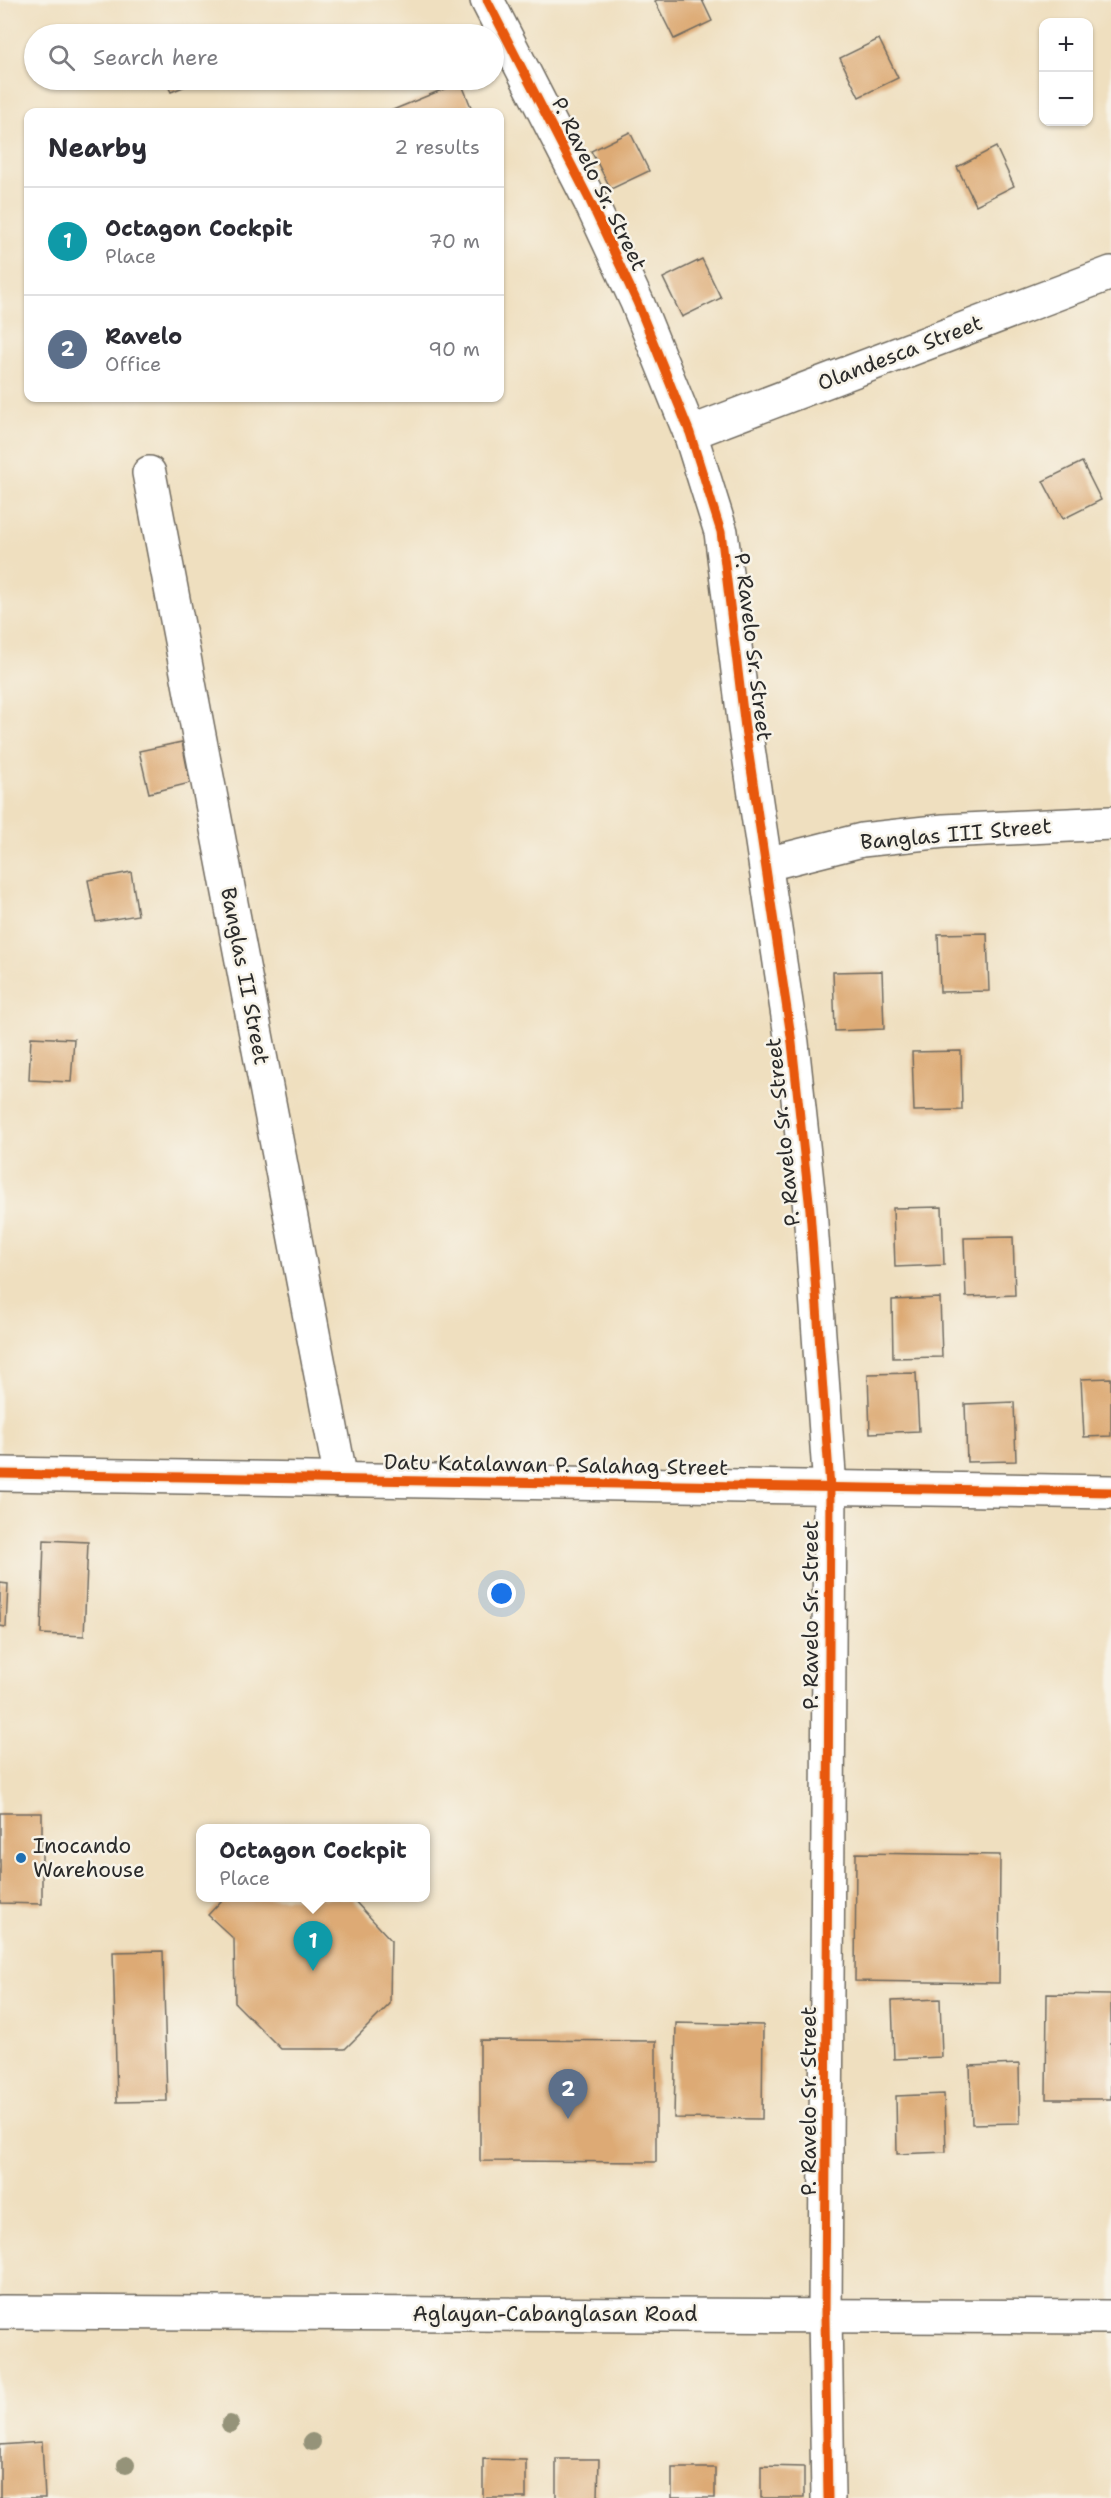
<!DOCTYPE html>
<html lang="en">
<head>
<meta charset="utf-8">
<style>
  :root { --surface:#fff; --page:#f7f7f7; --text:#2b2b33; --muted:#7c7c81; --line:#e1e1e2; --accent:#d93025 }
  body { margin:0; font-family:"Shantell Sans",sans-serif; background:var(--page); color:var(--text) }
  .controls { position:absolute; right:18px; top:18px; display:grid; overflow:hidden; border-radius:12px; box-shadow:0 2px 4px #0004 }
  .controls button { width:54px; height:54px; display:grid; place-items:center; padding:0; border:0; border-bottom:2px solid var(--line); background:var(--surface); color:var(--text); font:30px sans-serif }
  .you { position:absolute; left:502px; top:1594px; width:21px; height:21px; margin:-15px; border:4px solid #fff; border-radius:50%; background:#1a73e8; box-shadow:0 0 0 9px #1a73e833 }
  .badge { display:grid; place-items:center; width:39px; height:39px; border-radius:50%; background:var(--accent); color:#fff; font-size:20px; font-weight:700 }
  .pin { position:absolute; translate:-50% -50px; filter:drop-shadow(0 2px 3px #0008) }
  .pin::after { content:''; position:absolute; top:32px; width:21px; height:18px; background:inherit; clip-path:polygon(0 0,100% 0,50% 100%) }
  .popup { position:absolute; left:196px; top:1824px; width:234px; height:78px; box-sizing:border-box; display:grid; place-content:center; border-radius:12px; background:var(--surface); filter:drop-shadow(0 2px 4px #0005); font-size:20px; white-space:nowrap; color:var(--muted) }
  .popup b { font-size:22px; color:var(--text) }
  .popup::after { content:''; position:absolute; left:50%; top:100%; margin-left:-12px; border:12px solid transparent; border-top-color:var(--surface) }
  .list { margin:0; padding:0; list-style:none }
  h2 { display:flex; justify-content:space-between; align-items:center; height:78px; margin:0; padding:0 24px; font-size:26px }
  h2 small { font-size:20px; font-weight:400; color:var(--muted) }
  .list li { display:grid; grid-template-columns:39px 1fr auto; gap:18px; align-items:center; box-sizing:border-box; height:108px; padding:0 24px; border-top:2px solid var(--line) }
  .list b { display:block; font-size:22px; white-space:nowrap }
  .list p { margin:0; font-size:20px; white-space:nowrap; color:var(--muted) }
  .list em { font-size:20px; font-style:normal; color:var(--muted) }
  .icon { flex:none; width:33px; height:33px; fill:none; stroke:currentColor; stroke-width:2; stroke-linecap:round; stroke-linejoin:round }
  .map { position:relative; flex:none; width:1111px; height:2498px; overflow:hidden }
  .search { position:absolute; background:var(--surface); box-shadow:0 2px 4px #0004; left:24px; top:24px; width:480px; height:66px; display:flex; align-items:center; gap:15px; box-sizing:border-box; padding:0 21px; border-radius:33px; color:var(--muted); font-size:22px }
  .panel { position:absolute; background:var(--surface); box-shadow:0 2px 4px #0004; left:24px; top:108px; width:480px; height:294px; border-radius:12px }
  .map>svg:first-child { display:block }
  .building { fill:#ddaa75 }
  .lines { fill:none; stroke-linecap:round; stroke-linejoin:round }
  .minor-casing { stroke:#706a5f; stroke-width:36 }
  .major-casing { stroke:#706a5f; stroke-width:36 }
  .minor { stroke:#fff; stroke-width:33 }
  .major { stroke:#fff; stroke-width:33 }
  .cycleway-casing { stroke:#f7f3e8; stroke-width:13 }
  .cycleway { stroke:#e8590c; stroke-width:9 }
  .tree { fill:#959379 }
  .poi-dot { fill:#1f6fb2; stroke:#f7f3e8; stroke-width:2 }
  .labels { text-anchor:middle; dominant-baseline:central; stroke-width:5; stroke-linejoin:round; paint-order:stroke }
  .street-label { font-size:21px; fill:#2b2b2b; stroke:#f7f3e8 }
  .poi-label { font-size:21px; fill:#2b2b2b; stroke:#f7f3e8; text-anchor:start }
</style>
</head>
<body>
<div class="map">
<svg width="1111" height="2498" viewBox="0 0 1111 2498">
  <rect width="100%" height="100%" fill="#f7f3e8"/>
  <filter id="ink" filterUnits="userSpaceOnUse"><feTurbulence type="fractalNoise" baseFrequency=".0167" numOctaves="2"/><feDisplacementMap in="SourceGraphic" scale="12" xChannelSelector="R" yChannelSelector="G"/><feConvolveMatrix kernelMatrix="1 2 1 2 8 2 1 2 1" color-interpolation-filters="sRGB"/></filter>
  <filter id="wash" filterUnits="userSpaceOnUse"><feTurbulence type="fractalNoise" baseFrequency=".008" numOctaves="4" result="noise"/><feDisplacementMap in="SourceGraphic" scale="24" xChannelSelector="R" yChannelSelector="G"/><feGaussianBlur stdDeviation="1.35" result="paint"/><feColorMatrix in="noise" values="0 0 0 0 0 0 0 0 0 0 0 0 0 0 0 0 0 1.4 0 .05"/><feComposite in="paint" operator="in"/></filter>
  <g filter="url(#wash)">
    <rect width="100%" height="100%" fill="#efdfbf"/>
    <g id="blocks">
      <g class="building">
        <path d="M 657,0 L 702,0 L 712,21 L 674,39 L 655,1 Z"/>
        <path d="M 879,39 L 898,78 L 859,97 L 840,58 Z"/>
        <path d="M 165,80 L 200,80 L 171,92 Z"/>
        <path d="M 461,82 L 473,112 L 388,112 Z"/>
        <path d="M 630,132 L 649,171 L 611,189 L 591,151 Z"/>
        <path d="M 996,147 L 1014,186 L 976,205 L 957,167 Z"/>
        <path d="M 702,259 L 721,298 L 682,317 L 663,278 Z"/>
        <path d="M 1082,462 L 1101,500 L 1063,519 L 1043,481 Z"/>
        <path d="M 182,742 L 190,783 L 149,793 L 139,751 Z"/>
        <path d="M 131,872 L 138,915 L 96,922 L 88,880 Z"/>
        <path d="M 987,933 L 989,991 L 940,992 L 938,934 Z"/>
        <path d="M 882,971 L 884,1029 L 835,1031 L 833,972 Z"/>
        <path d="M 31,1037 L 74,1039 L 71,1082 L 29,1080 Z"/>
        <path d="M 961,1051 L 962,1110 L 914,1111 L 912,1052 Z"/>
        <path d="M 942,1207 L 944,1265 L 895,1267 L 893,1208 Z"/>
        <path d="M 1013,1237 L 1015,1295 L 966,1297 L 964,1238 Z"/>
        <path d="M 940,1298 L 942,1357 L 893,1358 L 892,1300 Z"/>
        <path d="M 916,1373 L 919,1431 L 870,1433 L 868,1374 Z"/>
        <path d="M 1111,1378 L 1111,1436 L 1084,1437 L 1081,1379 Z"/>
        <path d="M 1014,1402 L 1016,1461 L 967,1462 L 965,1404 Z"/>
        <path d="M 44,1540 L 88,1542 L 84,1636 L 41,1634 Z"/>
        <path d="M 0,1583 L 8,1584 L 6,1627 L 0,1626 Z"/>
        <path d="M 0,1813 L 42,1813 L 42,1904 L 0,1903 Z"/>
        <path d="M 856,1853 L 1000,1855 L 999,1983 L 855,1981 Z"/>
        <path d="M 224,1898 L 352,1898 L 391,1940 L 390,2004 L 345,2049 L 281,2049 L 235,2003 L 234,1939 L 208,1915 Z"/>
        <path d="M 163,1951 L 167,2101 L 117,2102 L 113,1952 Z"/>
        <path d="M 1047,1994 L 1111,1995 L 1111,2099 L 1046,2099 Z"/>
        <path d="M 940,1999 L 942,2057 L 894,2059 L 892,2001 Z"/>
        <path d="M 676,2023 L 763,2025 L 762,2119 L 674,2118 Z"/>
        <path d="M 480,2040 L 656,2041 L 656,2162 L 480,2161 Z"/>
        <path d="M 1019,2064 L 1020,2123 L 972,2124 L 970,2066 Z"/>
        <path d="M 944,2094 L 946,2152 L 897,2154 L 896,2096 Z"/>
        <path d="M 42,2442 L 45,2498 L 0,2498 L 0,2445 Z"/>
        <path d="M 483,2459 L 526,2460 L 526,2498 L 483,2498 Z"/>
        <path d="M 556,2459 L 599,2459 L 598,2498 L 556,2498 Z"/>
        <path d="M 761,2466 L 804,2467 L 804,2498 L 761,2498 Z"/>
        <rect x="672" y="2468" width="43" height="30"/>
      </g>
    </g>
  </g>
  <g filter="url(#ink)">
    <use href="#blocks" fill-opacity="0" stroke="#706a5f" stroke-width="1.5"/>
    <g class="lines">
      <g class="minor-casing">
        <g id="minor">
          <path d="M 487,0 L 590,201 L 637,302 L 690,433 L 721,532 L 745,728 L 792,1043 L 810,1210 L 830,1488 L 825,2315 L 828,2498"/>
          <path d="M 690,433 L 1111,273"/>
          <path d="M 149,473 L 341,1480"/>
          <path d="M 767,864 L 862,840 L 944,831 L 1111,823"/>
          <path d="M 0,1474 L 1111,1492"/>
        </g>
      </g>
      <g class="major-casing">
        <path id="major" d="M 0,2312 L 1111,2317"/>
      </g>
      <use href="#minor" class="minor"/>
      <use href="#major" class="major"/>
      <g class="cycleway-casing">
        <g id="cycleway">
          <path d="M 487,0 L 590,201 L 637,302 L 690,433 L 721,532 L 745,728 L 792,1043 L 810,1210 L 830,1488 L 825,2315 L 828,2498"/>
          <path d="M 0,1474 L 1111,1492"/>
        </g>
      </g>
      <use href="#cycleway" class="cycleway"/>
    </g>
    <g class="tree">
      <circle cx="230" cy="2424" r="9"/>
      <circle cx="312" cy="2442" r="9"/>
      <circle cx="126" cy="2465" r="9"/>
    </g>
  </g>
  <circle class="poi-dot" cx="21" cy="1858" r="6"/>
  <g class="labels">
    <g class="street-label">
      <text transform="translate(599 184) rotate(64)">P. Ravelo Sr. Street</text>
      <text transform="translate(900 353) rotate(-21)">Olandesca Street</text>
      <text transform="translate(753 647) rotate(83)">P. Ravelo Sr. Street</text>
      <text transform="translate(956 834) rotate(-5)">Banglas III Street</text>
      <text transform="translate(245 976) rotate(79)">Banglas II Street</text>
      <text transform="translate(783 1132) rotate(-96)">P. Ravelo Sr. Street</text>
      <text transform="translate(556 1465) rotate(1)">Datu Katalawan P. Salahag Street</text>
      <text transform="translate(811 1615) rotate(-90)">P. Ravelo Sr. Street</text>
      <text transform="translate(809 2101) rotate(-90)">P. Ravelo Sr. Street</text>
      <text x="555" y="2314">Aglayan-Cabanglasan Road</text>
    </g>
    <g class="poi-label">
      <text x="33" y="1846">Inocando<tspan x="33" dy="24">Warehouse</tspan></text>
    </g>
  </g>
</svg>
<div class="controls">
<button>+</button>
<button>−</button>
</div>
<div class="you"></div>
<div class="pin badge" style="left:313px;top:1971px;background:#0f9aa8">1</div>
<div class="popup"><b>Octagon Cockpit</b>Place</div>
<div class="pin badge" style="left:568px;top:2119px;background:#5c6f8a">2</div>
<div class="search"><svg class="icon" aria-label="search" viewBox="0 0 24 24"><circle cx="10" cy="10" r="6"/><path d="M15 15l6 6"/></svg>Search here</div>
<section class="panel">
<h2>Nearby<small>2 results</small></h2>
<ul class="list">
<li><span class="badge" style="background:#0f9aa8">1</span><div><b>Octagon Cockpit</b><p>Place</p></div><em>70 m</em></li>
<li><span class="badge" style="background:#5c6f8a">2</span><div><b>Ravelo</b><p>Office</p></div><em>90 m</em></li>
</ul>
</section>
</div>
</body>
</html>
